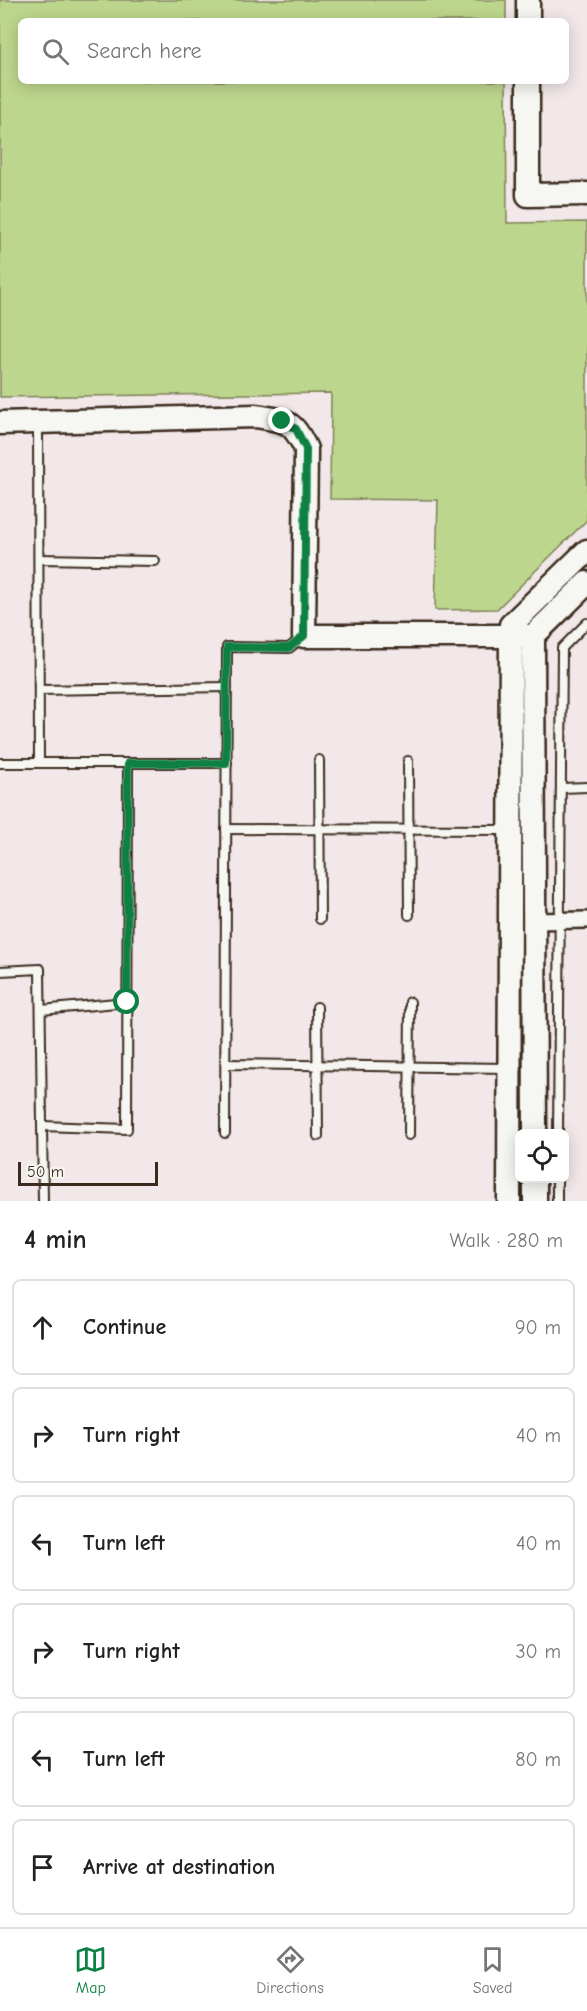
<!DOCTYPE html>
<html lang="en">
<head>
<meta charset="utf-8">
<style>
  :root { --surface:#fff; --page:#f2f2f2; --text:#222; --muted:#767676; --line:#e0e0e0; --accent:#0b8043 }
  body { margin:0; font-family:"Comic Neue",sans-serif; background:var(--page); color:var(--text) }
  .controls { position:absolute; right:18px; bottom:18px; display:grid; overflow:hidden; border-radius:9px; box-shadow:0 3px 15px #0003 }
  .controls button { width:54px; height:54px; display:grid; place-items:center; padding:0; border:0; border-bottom:2px solid var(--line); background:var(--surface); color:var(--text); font:30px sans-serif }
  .scale { position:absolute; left:18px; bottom:15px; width:140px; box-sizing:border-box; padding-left:6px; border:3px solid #3b2a1e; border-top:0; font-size:16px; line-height:21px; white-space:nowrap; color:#3b2a1e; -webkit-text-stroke:4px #f6f6f2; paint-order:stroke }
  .stop { position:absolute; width:18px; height:18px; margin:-14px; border:4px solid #0b8043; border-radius:50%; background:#fff }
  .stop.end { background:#0b8043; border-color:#fff; box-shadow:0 2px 6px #0008 }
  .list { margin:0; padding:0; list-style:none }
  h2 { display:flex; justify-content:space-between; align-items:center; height:78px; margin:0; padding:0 24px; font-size:26px }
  h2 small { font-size:20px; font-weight:400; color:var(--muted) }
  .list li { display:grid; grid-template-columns:39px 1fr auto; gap:18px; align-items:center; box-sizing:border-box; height:96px; margin:0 12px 12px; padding:0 12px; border:2px solid var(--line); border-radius:9px }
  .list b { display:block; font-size:22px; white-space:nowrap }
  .list em { font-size:20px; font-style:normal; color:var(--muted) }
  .icon { flex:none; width:33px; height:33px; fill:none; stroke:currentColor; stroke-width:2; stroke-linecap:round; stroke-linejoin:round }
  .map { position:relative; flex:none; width:587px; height:1201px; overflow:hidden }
  .search { position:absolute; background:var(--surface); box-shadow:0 3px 15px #0003; left:18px; right:18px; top:18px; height:66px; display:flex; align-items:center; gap:15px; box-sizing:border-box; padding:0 21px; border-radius:9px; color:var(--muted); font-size:22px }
  .sheet { height:726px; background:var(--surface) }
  nav { display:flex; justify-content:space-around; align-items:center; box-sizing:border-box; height:84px; border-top:2px solid var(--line); background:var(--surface); font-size:16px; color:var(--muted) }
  nav a { display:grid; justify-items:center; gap:3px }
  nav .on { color:var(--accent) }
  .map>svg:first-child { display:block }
  .green { fill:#bdd68d; stroke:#7c8056; stroke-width:1.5 }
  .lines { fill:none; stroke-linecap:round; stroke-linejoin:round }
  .lane-casing { stroke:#3b2a1e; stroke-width:12 }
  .street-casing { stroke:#3b2a1e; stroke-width:20 }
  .secondary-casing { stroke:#3b2a1e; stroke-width:27 }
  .lane { stroke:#f6f6f2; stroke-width:8 }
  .street { stroke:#f6f6f2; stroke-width:15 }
  .secondary { stroke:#f6f6f2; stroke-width:22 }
  .route { stroke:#0b8043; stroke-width:8 }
</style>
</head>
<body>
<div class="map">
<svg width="587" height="1201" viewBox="0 0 587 1201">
  <rect width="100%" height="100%" fill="#f2e8ea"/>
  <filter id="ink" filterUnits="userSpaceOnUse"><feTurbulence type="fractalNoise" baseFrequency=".0167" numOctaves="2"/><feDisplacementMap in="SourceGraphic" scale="12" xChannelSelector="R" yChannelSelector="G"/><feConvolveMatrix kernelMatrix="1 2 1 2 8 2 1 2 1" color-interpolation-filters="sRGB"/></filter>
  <g filter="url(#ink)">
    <path class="green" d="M 0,0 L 506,0 L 506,21 L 21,21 L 21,81 L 506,81 L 507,223 L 587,222 L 587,520 L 497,609 L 435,610 L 438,500 L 330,499 L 331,393 L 0,397 Z"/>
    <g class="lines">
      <g class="lane-casing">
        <g id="lane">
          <path d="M 38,424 L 39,763"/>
          <path d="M 39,559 L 155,561"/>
          <path d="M 39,690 L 227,687"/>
          <path d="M 319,760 L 320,919"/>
          <path d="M 408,761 L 409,915"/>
          <path d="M 0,763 L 227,763"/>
          <path d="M 562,788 L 587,787"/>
          <path d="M 226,829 L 507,830"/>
          <path d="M 0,971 L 40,969 L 43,1201"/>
          <path d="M 317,1007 L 318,1136"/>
          <path d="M 41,1010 L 127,1002"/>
          <path d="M 226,1064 L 507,1068"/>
          <path d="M 42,1126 L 127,1129 L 128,763"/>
          <path d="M 225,1133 L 227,647 L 289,648 L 303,637"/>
          <path d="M 558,1134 L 562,648 L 587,623"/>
          <path d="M 409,1135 L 410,1002"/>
          <path d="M 557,1201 L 557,1178"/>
        </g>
      </g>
      <g class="street-casing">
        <path id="street" d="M 534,921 L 587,920"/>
      </g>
      <g class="secondary-casing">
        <g id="secondary">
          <path d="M 528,21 L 528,0"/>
          <path d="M 528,81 L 528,195 L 587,194"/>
          <path d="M 0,423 L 256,416 C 287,421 292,420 306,449 L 304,636 L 533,636 L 587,583"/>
          <path d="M 533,636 L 535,1134"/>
          <path d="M 535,1178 L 535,1201"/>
          <path d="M 509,1201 L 511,625 L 587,551"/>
        </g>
      </g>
      <use href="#lane" class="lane"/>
      <use href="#street" class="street"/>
      <use href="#secondary" class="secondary"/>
    </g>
  </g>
  <g class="lines" filter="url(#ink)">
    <path class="route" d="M 127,1002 L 128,763 L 226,763 L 227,647 L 289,648 L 304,636 L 306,449 L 296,429 L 282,421"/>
  </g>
</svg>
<div class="controls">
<button><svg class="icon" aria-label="locate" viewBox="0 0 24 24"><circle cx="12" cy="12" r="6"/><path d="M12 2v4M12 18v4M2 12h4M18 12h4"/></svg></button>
</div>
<div class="scale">50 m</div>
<div class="stop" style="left:127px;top:1002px"></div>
<div class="stop end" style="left:282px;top:421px"></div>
<div class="search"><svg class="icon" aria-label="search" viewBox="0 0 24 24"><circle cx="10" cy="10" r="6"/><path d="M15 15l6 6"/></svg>Search here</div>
</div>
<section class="sheet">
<h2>4 min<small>Walk · 280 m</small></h2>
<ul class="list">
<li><svg class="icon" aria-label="ahead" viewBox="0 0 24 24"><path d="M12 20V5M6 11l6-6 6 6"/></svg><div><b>Continue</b></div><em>90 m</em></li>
<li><svg class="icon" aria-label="right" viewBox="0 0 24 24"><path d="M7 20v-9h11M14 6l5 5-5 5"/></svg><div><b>Turn right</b></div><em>40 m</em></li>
<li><svg class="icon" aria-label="left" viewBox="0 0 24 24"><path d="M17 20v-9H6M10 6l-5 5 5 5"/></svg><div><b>Turn left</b></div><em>40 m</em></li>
<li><svg class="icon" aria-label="right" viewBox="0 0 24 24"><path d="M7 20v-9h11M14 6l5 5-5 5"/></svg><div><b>Turn right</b></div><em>30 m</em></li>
<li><svg class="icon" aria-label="left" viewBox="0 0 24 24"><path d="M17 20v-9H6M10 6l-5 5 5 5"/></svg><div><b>Turn left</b></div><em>80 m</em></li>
<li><svg class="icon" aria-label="arrive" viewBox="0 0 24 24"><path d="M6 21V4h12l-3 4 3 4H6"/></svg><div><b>Arrive at destination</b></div></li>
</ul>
</section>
<nav>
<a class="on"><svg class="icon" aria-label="map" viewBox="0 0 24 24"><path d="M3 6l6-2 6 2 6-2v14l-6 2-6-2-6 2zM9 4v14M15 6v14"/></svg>Map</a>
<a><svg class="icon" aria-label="directions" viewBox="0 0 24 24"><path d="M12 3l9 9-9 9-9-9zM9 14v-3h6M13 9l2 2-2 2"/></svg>Directions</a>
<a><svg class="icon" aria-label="saved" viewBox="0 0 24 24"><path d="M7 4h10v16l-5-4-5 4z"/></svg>Saved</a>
</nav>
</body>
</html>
